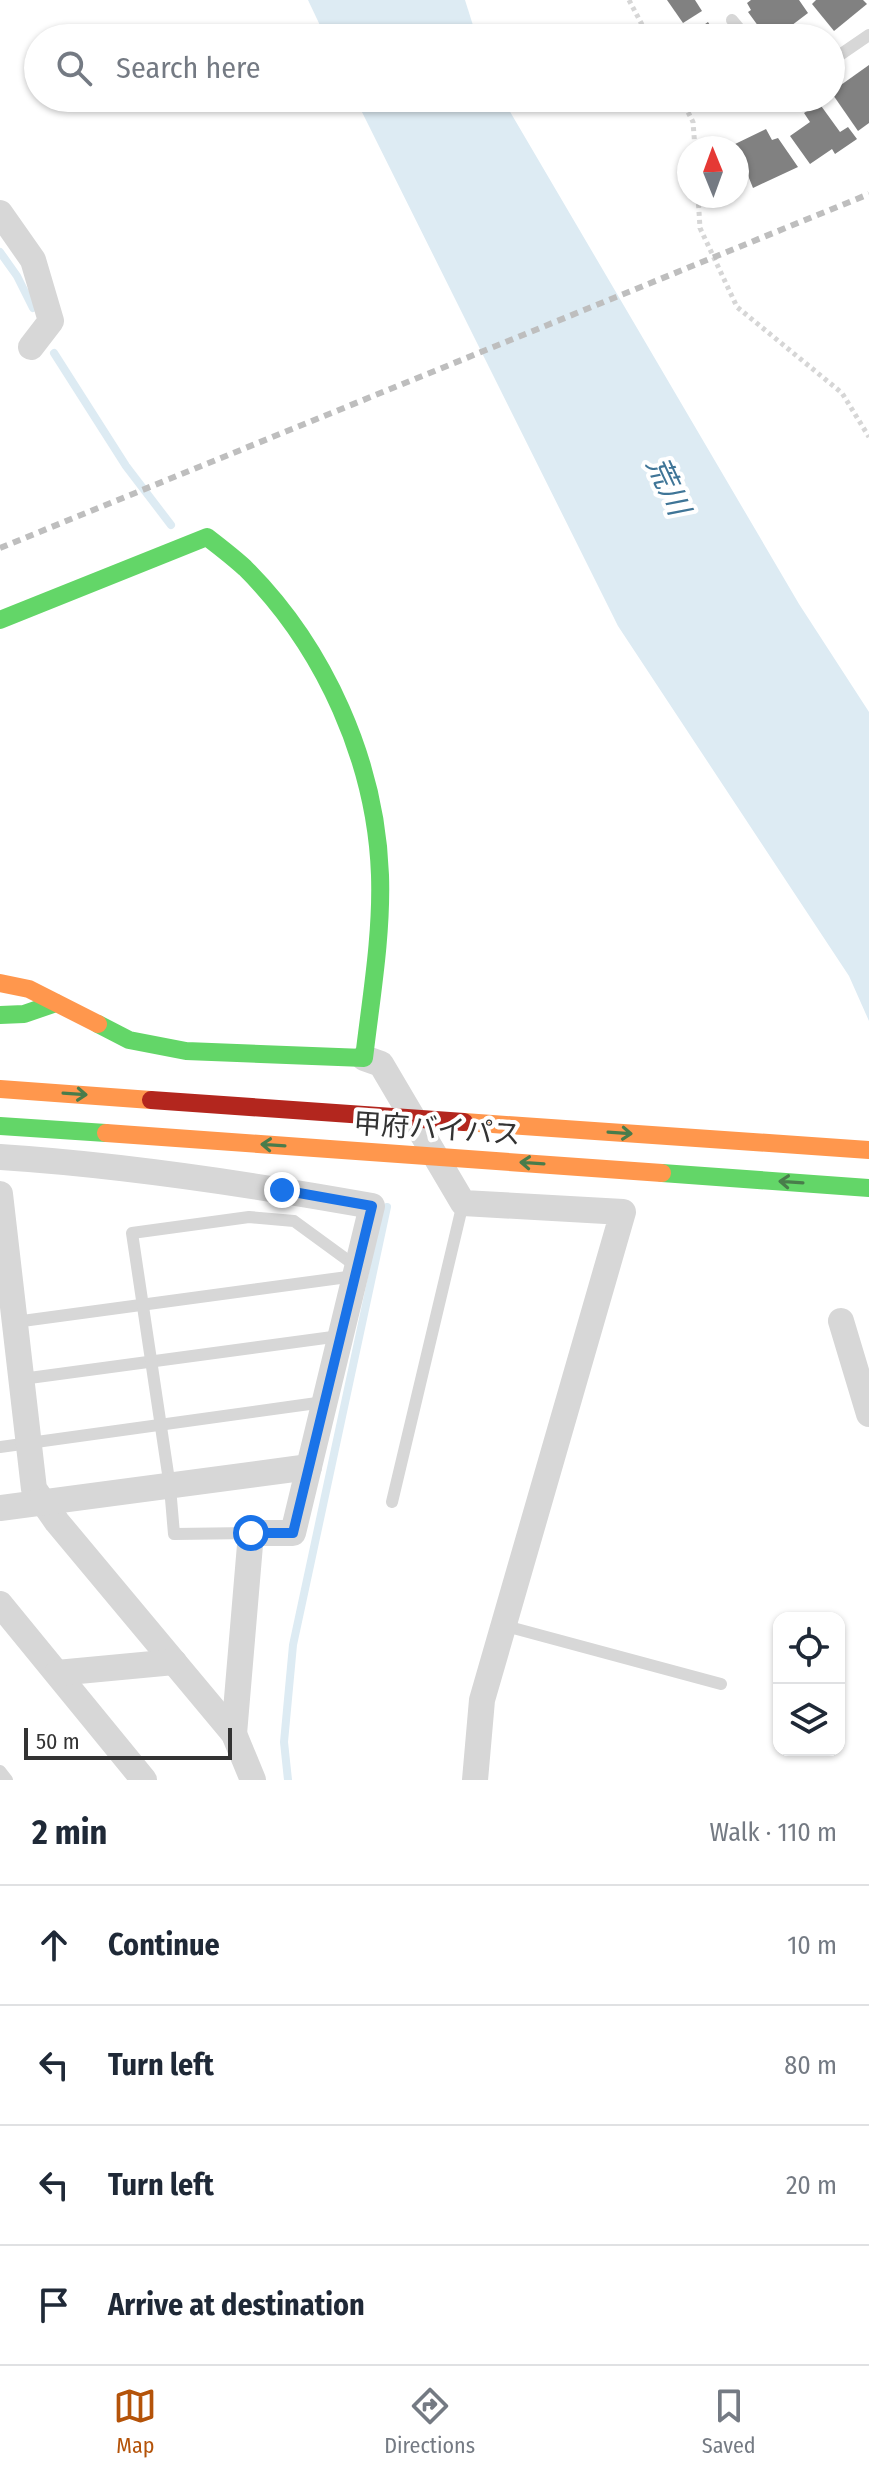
<!DOCTYPE html>
<html lang="en">
<head>
<meta charset="utf-8">
<style>
  :root { --surface:#fff; --page:#f2f2f3; --text:#1f2937; --muted:#747a83; --line:#e0e1e3; --accent:#b45309 }
  body { margin:0; font-family:"Fira Sans Condensed","Noto Sans JP",sans-serif; background:var(--page); color:var(--text) }
  .controls { position:absolute; right:24px; bottom:24px; display:grid; overflow:hidden; border-radius:16px; box-shadow:0 2px 6px #0004 }
  .controls button { width:72px; height:72px; display:grid; place-items:center; padding:0; border:0; border-bottom:2px solid var(--line); background:var(--surface); color:var(--text); font:40px sans-serif }
  .compass { position:absolute; left:677px; top:136px; width:72px; height:72px; border-radius:50%; background:var(--surface); box-shadow:0 2px 6px #0004; rotate:359deg }
  .scale { position:absolute; left:24px; bottom:20px; width:208px; box-sizing:border-box; padding-left:8px; border:4px solid #333; border-top:0; font-size:22px; line-height:28px; white-space:nowrap; color:#333; -webkit-text-stroke:6px #fff; paint-order:stroke }
  .stop { position:absolute; width:24px; height:24px; margin:-18px; border:6px solid #1a73e8; border-radius:50%; background:#fff }
  .stop.end { background:#1a73e8; border-color:#fff; box-shadow:0 2px 8px #0008 }
  .list { margin:0; padding:0; list-style:none }
  h2 { display:flex; justify-content:space-between; align-items:center; height:104px; margin:0; padding:0 32px; font-size:34px }
  h2 small { font-size:26px; font-weight:400; color:var(--muted) }
  .list li { display:grid; grid-template-columns:52px 1fr auto; gap:24px; align-items:center; box-sizing:border-box; height:120px; padding:0 32px; border-top:2px solid var(--line) }
  .list b { display:block; font-size:30px; white-space:nowrap }
  .list em { font-size:26px; font-style:normal; color:var(--muted) }
  .icon { flex:none; width:44px; height:44px; fill:none; stroke:currentColor; stroke-width:2; stroke-linecap:round; stroke-linejoin:round }
  .map { position:relative; flex:none; width:869px; height:1780px; overflow:hidden }
  .search { position:absolute; background:var(--surface); box-shadow:0 2px 6px #0004; left:24px; right:24px; top:24px; height:88px; display:flex; align-items:center; gap:20px; box-sizing:border-box; padding:0 28px; border-radius:44px; color:var(--muted); font-size:30px }
  .sheet { height:584px; background:var(--surface) }
  nav { display:flex; justify-content:space-around; align-items:center; box-sizing:border-box; height:112px; border-top:2px solid var(--line); background:var(--surface); font-size:22px; color:var(--muted) }
  nav a { display:grid; justify-items:center; gap:4px }
  nav .on { color:var(--accent) }
  .map>svg:first-child { display:block }
  .water { fill:#ddebf3 }
  .lines { fill:none; stroke-linecap:round; stroke-linejoin:round }
  .stream { stroke:#ddebf3; stroke-width:8 }
  .building { fill:#818181 }
  .path { stroke:#d6d6d6; stroke-width:5; stroke-dasharray:4 4; stroke-linecap:butt }
  .lane { stroke:#d7d7d7; stroke-width:12 }
  .street { stroke:#d7d7d7; stroke-width:26 }
  .fast { stroke:#63d668; stroke-width:18 }
  .slow { stroke:#ff974d; stroke-width:18 }
  .rail { stroke:#bebebe; stroke-width:6; stroke-dasharray:8 6; stroke-linecap:butt }
  .fast-bridge { stroke:#63d668; stroke-width:18 }
  .slow-bridge { stroke:#ff974d; stroke-width:18 }
  .jam-bridge { stroke:#b3261e; stroke-width:18 }
  .oneway { stroke:#497c4b }
  .route { stroke:#1a73e8; stroke-width:10 }
  .labels { text-anchor:middle; dominant-baseline:central; stroke-width:8; stroke-linejoin:round; paint-order:stroke }
  .street-label { font-size:28px; fill:#333; stroke:#fff }
  .water-label { font-size:30px; font-style:italic; fill:#3f7597; stroke:#fff }
</style>
</head>
<body>
<div class="map">
<svg width="869" height="1780" viewBox="0 0 869 1780">
  <rect width="100%" height="100%" fill="#fff"/>
  <g class="water">
    <path d="M 308,0 L 465,0 L 477,38 L 326,38 Z"/>
    <path d="M 355,98 L 502,98 L 799,604 L 869,712 L 869,1021 L 849,976 L 618,626 Z"/>
  </g>
  <g class="lines">
    <g class="stream">
      <path d="M 0,252 L 17,276 L 33,308"/>
      <path d="M 54,353 L 126,466 L 171,525"/>
      <path d="M 288,1780 L 284,1742 L 293,1645 L 387,1207"/>
    </g>
  </g>
  <g class="building">
    <path d="M 667,0 L 695,0 L 702,11 L 683,23 Z"/>
    <path d="M 751,0 L 799,0 L 808,13 L 775,38 L 767,38 L 748,12 L 751,10 L 747,3 Z"/>
    <path d="M 816,0 L 863,0 L 867,4 L 834,31 L 812,4 Z"/>
    <path d="M 708,22 L 711,27 L 715,24 L 725,38 L 685,38 Z"/>
    <path d="M 869,65 L 869,123 L 858,131 L 831,92 Z"/>
    <path d="M 819,103 L 840,132 L 848,127 L 857,139 L 835,154 L 832,149 L 810,164 L 790,136 L 810,122 L 804,113 Z"/>
    <path d="M 766,129 L 772,140 L 778,138 L 798,167 L 753,188 L 737,148 L 733,145 Z"/>
  </g>
  <g class="lines">
    <g class="path">
      <path d="M 629,0 L 649,38"/>
      <path d="M 681,98 L 693,122 L 695,148"/>
      <path d="M 698,196 L 700,228 L 737,307 L 842,393 L 869,437"/>
    </g>
    <g class="lane">
      <path d="M 732,20 L 747,38"/>
      <path d="M 831,61 L 869,35"/>
      <path d="M 15,1322 L 355,1276"/>
      <path d="M 22,1379 L 340,1336"/>
      <path d="M 0,1447 L 324,1402"/>
      <path d="M 392,1502 L 463,1203"/>
      <path d="M 251,1533 L 174,1534 L 170,1487 L 132,1233 L 249,1217 L 294,1221 L 357,1267"/>
      <path d="M 502,1625 L 721,1684"/>
      <path d="M 0,1771 L 7,1780"/>
    </g>
    <g class="street">
      <path d="M 0,213 L 33,260 L 51,321 L 31,347"/>
      <path d="M 364,1058 L 381,1064 L 463,1203 L 623,1212 L 482,1700 L 475,1780"/>
      <path d="M 0,1157 C 125,1165 249,1184 372,1206 L 293,1533 L 251,1533 L 234,1734"/>
      <path d="M 0,1194 L 34,1489 L 57,1522 L 234,1734 L 253,1780"/>
      <path d="M 841,1321 L 869,1414"/>
      <path d="M 0,1508 L 309,1467"/>
      <path d="M 0,1604 L 144,1780"/>
      <path d="M 57,1673 L 174,1662"/>
    </g>
    <g class="fast">
      <path d="M 0,620 L 207,537 C 220,547 233,557 245,568 C 325,648 376,762 380,875 C 382,936 371,998 364,1058 L 186,1051 L 129,1040 L 98,1024"/>
      <path d="M 0,1015 L 24,1014 L 56,1003"/>
      <path d="M 0,1126 L 106,1133"/>
    </g>
    <g class="slow">
      <path d="M 0,983 L 29,989 L 98,1024"/>
      <path d="M 0,1089 L 151,1100"/>
    </g>
    <path class="rail" d="M 0,548 L 869,194"/>
    <path class="fast-bridge" d="M 662,1173 L 869,1188"/>
    <g class="slow-bridge">
      <path d="M 464,1122 L 869,1150"/>
      <path d="M 106,1133 L 662,1173"/>
    </g>
    <path class="jam-bridge" d="M 151,1100 L 464,1122"/>
  </g>
  <defs><path id="oneway-shaft" d="M-6 0H5M1.5-3L5.5 0L1.5 3" fill="none" stroke-width="1.6" stroke-linecap="round" stroke-linejoin="round" transform="scale(2)"/></defs>
  <g class="oneway">
    <use href="#oneway-shaft" transform="translate(75 1094) rotate(4)"/>
    <use href="#oneway-shaft" transform="translate(620 1133) rotate(4)"/>
    <use href="#oneway-shaft" transform="translate(273 1145) rotate(-176)"/>
    <use href="#oneway-shaft" transform="translate(532 1163) rotate(-176)"/>
    <use href="#oneway-shaft" transform="translate(791 1182) rotate(-176)"/>
  </g>
  <g class="lines">
    <path class="route" d="M 251,1533 L 293,1533 L 372,1206 L 282,1190"/>
  </g>
  <g class="labels">
    <g class="street-label">
      <text transform="translate(437 1129) rotate(4)">甲府バイパス</text>
    </g>
    <g class="water-label">
      <text transform="translate(668 486) rotate(65)">荒川</text>
    </g>
  </g>
</svg>
<div class="controls">
<button><svg class="icon" aria-label="locate" viewBox="0 0 24 24"><circle cx="12" cy="12" r="6"/><path d="M12 2v4M12 18v4M2 12h4M18 12h4"/></svg></button>
<button><svg class="icon" aria-label="layers" viewBox="0 0 24 24"><path d="M12 4l9 5-9 5-9-5zM3 14l9 5 9-5"/></svg></button>
</div>
<svg class="compass" viewBox="-18 -18 36 36"><path d="M0-13l5 13h-10z" fill="#e53935"/><path d="M0 13l5-13h-10z" fill="#747a83"/></svg>
<div class="scale">50 m</div>
<div class="stop" style="left:251px;top:1533px"></div>
<div class="stop end" style="left:282px;top:1190px"></div>
<div class="search"><svg class="icon" aria-label="search" viewBox="0 0 24 24"><circle cx="10" cy="10" r="6"/><path d="M15 15l6 6"/></svg>Search here</div>
</div>
<section class="sheet">
<h2>2 min<small>Walk · 110 m</small></h2>
<ul class="list">
<li><svg class="icon" aria-label="ahead" viewBox="0 0 24 24"><path d="M12 20V5M6 11l6-6 6 6"/></svg><div><b>Continue</b></div><em>10 m</em></li>
<li><svg class="icon" aria-label="left" viewBox="0 0 24 24"><path d="M17 20v-9H6M10 6l-5 5 5 5"/></svg><div><b>Turn left</b></div><em>80 m</em></li>
<li><svg class="icon" aria-label="left" viewBox="0 0 24 24"><path d="M17 20v-9H6M10 6l-5 5 5 5"/></svg><div><b>Turn left</b></div><em>20 m</em></li>
<li><svg class="icon" aria-label="arrive" viewBox="0 0 24 24"><path d="M6 21V4h12l-3 4 3 4H6"/></svg><div><b>Arrive at destination</b></div></li>
</ul>
</section>
<nav>
<a class="on"><svg class="icon" aria-label="map" viewBox="0 0 24 24"><path d="M3 6l6-2 6 2 6-2v14l-6 2-6-2-6 2zM9 4v14M15 6v14"/></svg>Map</a>
<a><svg class="icon" aria-label="directions" viewBox="0 0 24 24"><path d="M12 3l9 9-9 9-9-9zM9 14v-3h6M13 9l2 2-2 2"/></svg>Directions</a>
<a><svg class="icon" aria-label="saved" viewBox="0 0 24 24"><path d="M7 4h10v16l-5-4-5 4z"/></svg>Saved</a>
</nav>
</body>
</html>
